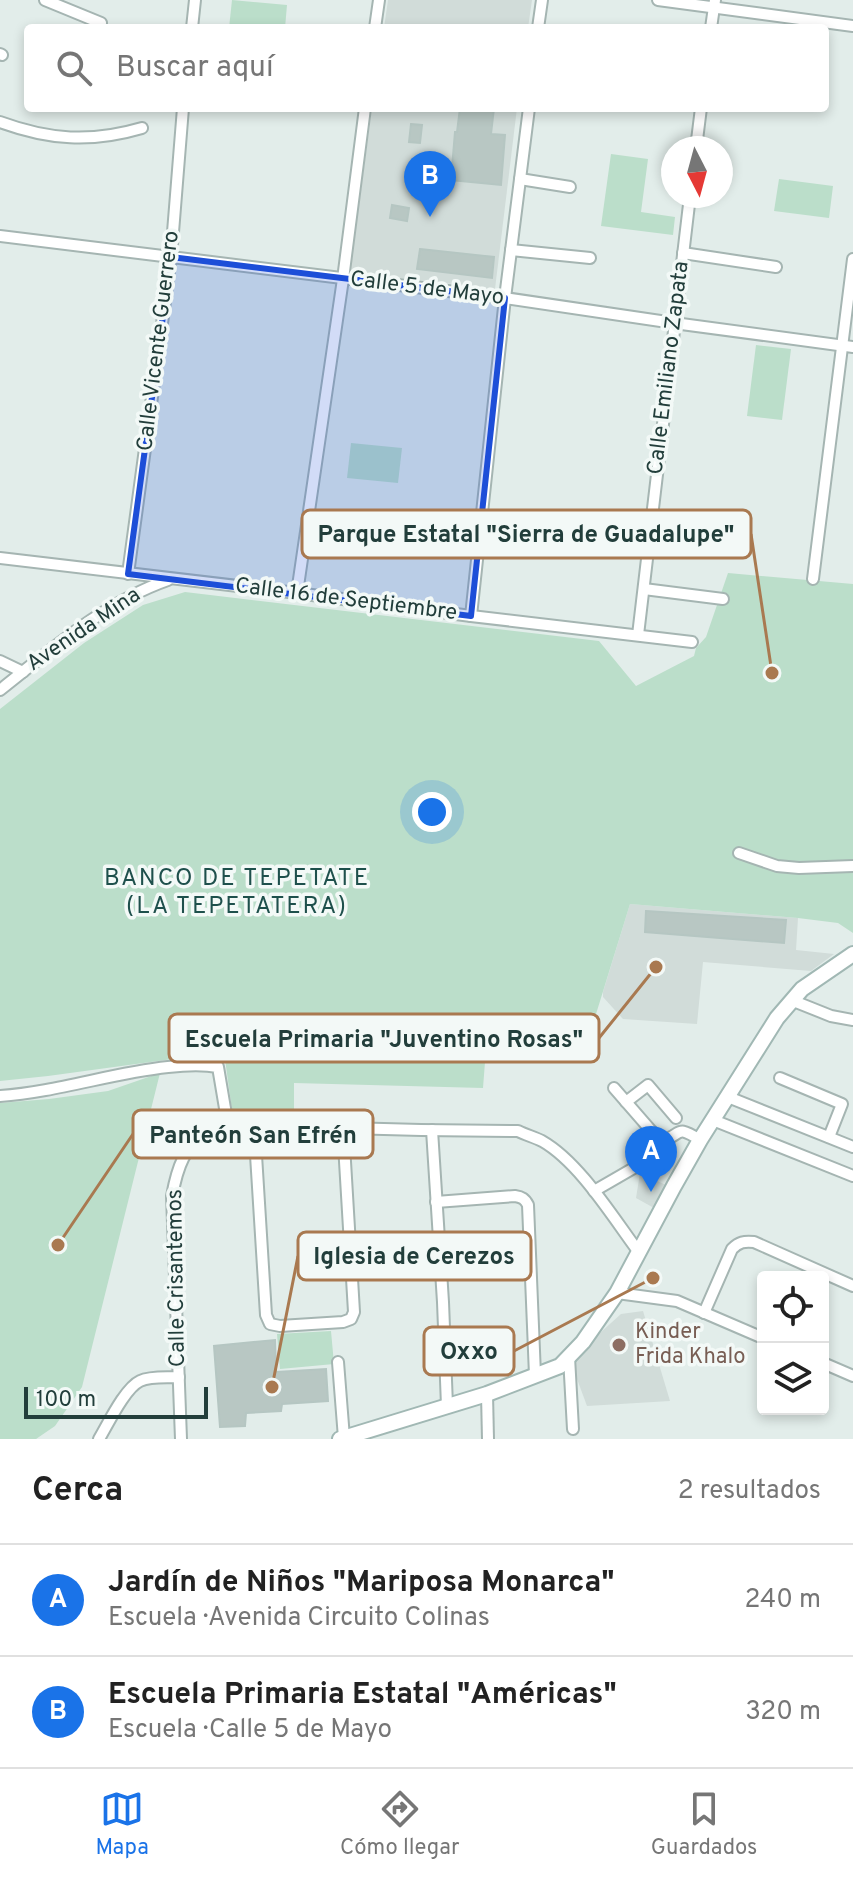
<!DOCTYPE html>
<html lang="es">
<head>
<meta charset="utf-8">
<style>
  :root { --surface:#fff; --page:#f6f6f6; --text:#222; --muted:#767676; --line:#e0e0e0; --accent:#1a73e8 }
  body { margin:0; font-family:Overpass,sans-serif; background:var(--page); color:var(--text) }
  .controls { position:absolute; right:24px; bottom:24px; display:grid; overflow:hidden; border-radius:8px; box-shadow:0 4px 12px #0003 }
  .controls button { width:72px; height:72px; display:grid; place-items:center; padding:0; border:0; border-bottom:2px solid var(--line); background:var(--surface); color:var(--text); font:40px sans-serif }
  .compass { position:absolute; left:661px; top:136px; width:72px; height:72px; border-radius:50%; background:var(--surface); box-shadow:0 4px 12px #0003; rotate:174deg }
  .scale { position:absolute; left:24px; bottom:20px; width:184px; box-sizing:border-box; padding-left:8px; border:4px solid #223e3b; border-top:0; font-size:22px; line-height:28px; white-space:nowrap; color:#223e3b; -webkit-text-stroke:6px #f3f9f7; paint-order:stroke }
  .you { position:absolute; left:432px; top:812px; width:28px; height:28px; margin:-20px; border:6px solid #fff; border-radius:50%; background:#1a73e8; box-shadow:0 0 0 12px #1a73e833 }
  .badge { display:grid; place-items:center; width:52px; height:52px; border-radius:50%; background:var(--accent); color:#fff; font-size:26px; font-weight:700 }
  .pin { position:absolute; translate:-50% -66px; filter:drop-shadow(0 2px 4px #0008) }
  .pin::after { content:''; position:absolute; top:42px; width:28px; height:24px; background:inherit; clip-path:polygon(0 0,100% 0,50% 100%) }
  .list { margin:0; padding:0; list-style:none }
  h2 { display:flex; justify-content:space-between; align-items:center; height:104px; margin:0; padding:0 32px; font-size:34px }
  h2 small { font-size:26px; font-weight:400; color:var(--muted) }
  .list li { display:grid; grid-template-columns:52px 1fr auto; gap:24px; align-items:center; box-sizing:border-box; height:112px; padding:0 32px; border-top:2px solid var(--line) }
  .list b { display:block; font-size:30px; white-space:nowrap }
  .list p { margin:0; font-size:26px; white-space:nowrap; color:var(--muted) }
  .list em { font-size:26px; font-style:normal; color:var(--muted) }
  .icon { flex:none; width:44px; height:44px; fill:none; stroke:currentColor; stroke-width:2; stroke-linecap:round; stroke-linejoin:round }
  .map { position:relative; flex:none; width:853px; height:1439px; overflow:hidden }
  .search { position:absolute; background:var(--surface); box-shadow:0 4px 12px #0003; left:24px; right:24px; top:24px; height:88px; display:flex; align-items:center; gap:20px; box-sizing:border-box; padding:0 28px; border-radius:8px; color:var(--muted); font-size:30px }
  .sheet { height:328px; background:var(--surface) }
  nav { display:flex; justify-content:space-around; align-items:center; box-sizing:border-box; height:112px; border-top:2px solid var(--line); background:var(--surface); font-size:22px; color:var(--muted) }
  nav a { display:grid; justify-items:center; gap:4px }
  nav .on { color:var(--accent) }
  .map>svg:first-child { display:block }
  .built { fill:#d1dcd9 }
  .green { fill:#bbdeca }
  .building { fill:#b8c7c3; stroke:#b5c6c2; stroke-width:2 }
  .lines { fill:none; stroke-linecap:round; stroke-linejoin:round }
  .street-casing { stroke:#a5b5b2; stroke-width:14 }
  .secondary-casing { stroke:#a1b8b4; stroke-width:18 }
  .street { stroke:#fff; stroke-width:10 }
  .secondary { stroke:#fff; stroke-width:14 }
  .marked { fill:#1d4ed8; fill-opacity:0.2; stroke:#1d4ed8; stroke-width:6; stroke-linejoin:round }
  .education-dot { fill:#8d6e63; stroke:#f3f9f7; stroke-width:3 }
  .labels { text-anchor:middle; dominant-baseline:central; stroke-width:7; stroke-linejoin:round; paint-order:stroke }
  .street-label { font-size:22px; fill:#223e3b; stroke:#f3f9f7 }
  .education-label { font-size:22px; fill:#785e54; stroke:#f3f9f7; text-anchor:start }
  .neighbourhood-label { font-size:24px; letter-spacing:2px; fill:#1e504c; stroke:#f3f9f7 }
  .leader { fill:none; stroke:#a97950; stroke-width:3 }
  .callout-dot { fill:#a97950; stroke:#f3f9f7; stroke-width:3 }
  .callout { fill:#f3f9f7; stroke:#a97950; stroke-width:3 }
  .callout-label { font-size:24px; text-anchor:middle; font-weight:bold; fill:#223e3b }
</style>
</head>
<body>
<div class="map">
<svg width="853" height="1439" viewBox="0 0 853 1439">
  <rect width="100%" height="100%" fill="#e2edea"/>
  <g class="built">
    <path d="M 388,0 L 532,0 L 528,28 L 384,28 Z"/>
    <path d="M 372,108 L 517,108 L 495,289 L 350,272 Z"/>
    <path d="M 630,904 L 798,918 L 796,950 L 834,954 L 811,971 L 703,962 L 697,1024 L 623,1019 L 603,997 L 603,992 Z"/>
    <path d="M 640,1173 L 668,1186 L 654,1208 L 636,1198 Z"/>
    <path d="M 643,1311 L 670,1401 L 587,1406 L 570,1360 L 621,1314 Z"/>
  </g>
  <g class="green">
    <path d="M 232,0 L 287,5 L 285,28 L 229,28 Z"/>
    <path d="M 611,154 L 648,159 L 641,212 L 675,217 L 673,235 L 601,226 Z"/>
    <path d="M 779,179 L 833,186 L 829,218 L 774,211 Z"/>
    <path d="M 756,345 L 791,349 L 782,420 L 747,416 Z"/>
    <path d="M 351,443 L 402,448 L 398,483 L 347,478 Z"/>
    <path d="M 728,573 L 853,584 L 853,933 L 838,923 L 798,918 L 630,904 L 588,1040 L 487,1036 L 483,1088 L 294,1083 L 294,1111 L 232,1110 L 224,1052 L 48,1076 L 0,1081 L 0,709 L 84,643 L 143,605 L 185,592 L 599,641 L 636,686 L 694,656 L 696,648 L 706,637 Z"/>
    <path d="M 160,1073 L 82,1387 L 55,1426 L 36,1439 L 0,1439 L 0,1103 L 49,1099 L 108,1091 Z"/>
    <path d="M 331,1331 L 334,1364 L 280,1369 L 277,1334 Z"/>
  </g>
  <g class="building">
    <path d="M 460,108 L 494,108 L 491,134 L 505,135 L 501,185 L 451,180 L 455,132 L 457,132 Z"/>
    <path d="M 411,124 L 422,125 L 420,143 L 409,142 Z"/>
    <path d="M 392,205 L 409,208 L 407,221 L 390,218 Z"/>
    <path d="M 420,249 L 494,257 L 492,278 L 417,269 Z"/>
    <path d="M 646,911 L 786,920 L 784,943 L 645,932 Z"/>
    <path d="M 275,1340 L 276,1372 L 326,1369 L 328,1401 L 282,1404 L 281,1411 L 246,1413 L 245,1426 L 220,1427 L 214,1346 Z"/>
  </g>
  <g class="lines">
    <g class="street-casing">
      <g id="street">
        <path d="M 45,0 L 101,23"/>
        <path d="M 658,0 L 853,26"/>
        <path d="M 192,28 L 195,0"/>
        <path d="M 375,28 L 379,0"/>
        <path d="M 538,28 L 542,0"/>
        <path d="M 711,28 L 715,0"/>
        <path d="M 0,54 L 2,55"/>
        <path d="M 0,122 C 49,140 91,143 142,128"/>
        <path d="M 696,148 L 701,108"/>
        <path d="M 520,179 L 570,187"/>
        <path d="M 0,236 L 505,298 L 674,323 L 853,347"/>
        <path d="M 511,250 L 590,258"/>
        <path d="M 683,253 L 776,267"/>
        <path d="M 0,558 L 297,593 L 471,616 L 692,642"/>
        <path d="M 128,574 L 171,257 L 183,108"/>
        <path d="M 813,579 L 853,259"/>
        <path d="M 644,589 L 723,599"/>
        <path d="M 297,593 L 343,279 L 365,108"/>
        <path d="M 471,616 L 505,298 L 529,108"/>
        <path d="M 638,635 L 690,196"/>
        <path d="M 0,661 L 23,672"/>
        <path d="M 0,690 C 52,649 105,602 168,580"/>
        <path d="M 739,853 L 777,866 L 799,868 L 853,866"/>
        <path d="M 791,1000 L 831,1016 L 853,1020"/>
        <path d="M 780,1078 L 842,1104 L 829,1137"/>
        <path d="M 614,1088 L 661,1142 C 683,1134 675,1124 700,1140"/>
        <path d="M 0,1096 C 57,1092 111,1073 168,1067 C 186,1065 201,1064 218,1067 L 228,1126"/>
        <path d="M 728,1097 L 853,1147"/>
        <path d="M 626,1102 L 648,1085 L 676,1118"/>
        <path d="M 713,1120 L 853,1176"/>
        <path d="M 254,1123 L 266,1315 L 270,1324 L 280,1326 L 343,1322 L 351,1319 L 354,1312 L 343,1128"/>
        <path d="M 432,1130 L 443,1302 L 447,1406"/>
        <path d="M 594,1191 L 639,1165"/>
        <path d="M 436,1202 L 515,1196 C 522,1197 525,1199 528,1205 L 535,1375"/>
        <path d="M 617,1293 L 677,1301 L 763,1338"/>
        <path d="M 704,1313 L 732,1249 C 739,1242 744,1241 754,1242 L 853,1286"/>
        <path d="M 569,1357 L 573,1429"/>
        <path d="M 338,1362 L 344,1438"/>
        <path d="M 823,1363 L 853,1376"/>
        <path d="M 487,1394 L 488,1439"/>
        <path d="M 99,1439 C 108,1424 125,1388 140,1381 C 151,1376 167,1378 179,1377"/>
        <path d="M 181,1439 L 172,1196 C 177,1169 184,1144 211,1131 C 244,1115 309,1127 346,1128 C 403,1130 460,1131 518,1131 C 526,1135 534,1137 542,1141 C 579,1162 612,1216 638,1251"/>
      </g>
    </g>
    <g class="secondary-casing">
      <path id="secondary" d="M 340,1439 L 487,1394 L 560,1366 L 583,1342 L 617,1293 L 674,1186 L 700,1140 L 777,1018 L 802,989 L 853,954"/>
    </g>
    <use href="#street" class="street"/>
    <use href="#secondary" class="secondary"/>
  </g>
  <path class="marked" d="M 171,257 L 505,298 L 471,616 L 128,574 Z"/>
  <circle class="education-dot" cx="619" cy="1345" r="8"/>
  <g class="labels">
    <g class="street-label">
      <text transform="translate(427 289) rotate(7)">Calle 5 de Mayo</text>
      <text transform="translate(159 341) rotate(-83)">Calle Vicente Guerrero</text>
      <text transform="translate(669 368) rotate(-83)">Calle Emiliano Zapata</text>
      <text transform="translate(346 600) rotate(7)">Calle 16 de Septiembre</text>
      <text transform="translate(84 630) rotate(-34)">Avenida Mina</text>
      <text transform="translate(177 1278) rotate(-91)">Calle Crisantemos</text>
    </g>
    <g class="education-label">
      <text x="635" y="1332">Kinder<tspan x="635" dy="25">Frida Khalo</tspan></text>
    </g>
    <g class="neighbourhood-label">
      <text x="237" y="879">BANCO DE TEPETATE<tspan x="237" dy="28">(LA TEPETATERA)</tspan></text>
    </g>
  </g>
  <path class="leader" d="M772 673L751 534M656 967L599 1038M58 1245L133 1134M272 1387L298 1256M653 1278L514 1351"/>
  <g class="callout-dot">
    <circle cx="772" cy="673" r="8"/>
    <circle cx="656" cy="967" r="8"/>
    <circle cx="58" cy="1245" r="8"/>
    <circle cx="272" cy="1387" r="8"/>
    <circle cx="653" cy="1278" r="8"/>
  </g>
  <g class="callout">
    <rect x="302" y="510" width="449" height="48" rx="8"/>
    <rect x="169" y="1014" width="430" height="48" rx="8"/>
    <rect x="133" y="1110" width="240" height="48" rx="8"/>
    <rect x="298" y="1232" width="233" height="48" rx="8"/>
    <rect x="424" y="1327" width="90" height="48" rx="8"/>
  </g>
  <g class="callout-label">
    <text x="526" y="542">Parque Estatal "Sierra de Guadalupe"</text>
    <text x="384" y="1047">Escuela Primaria "Juventino Rosas"</text>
    <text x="253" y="1143">Panteón San Efrén</text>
    <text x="414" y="1264">Iglesia de Cerezos</text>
    <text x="469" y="1359">Oxxo</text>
  </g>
</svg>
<div class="controls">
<button><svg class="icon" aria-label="locate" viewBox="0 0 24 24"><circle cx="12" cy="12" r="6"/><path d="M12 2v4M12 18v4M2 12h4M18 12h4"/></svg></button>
<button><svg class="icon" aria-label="layers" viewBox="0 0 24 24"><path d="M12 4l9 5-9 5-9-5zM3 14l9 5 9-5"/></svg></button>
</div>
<svg class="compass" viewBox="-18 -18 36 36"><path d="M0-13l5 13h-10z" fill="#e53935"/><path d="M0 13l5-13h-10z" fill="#767676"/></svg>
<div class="scale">100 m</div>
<div class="you"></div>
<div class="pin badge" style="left:651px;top:1192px">A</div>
<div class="pin badge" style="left:430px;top:217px">B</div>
<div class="search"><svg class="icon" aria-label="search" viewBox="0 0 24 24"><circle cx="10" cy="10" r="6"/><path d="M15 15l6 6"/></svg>Buscar aquí</div>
</div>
<section class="sheet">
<h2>Cerca<small>2 resultados</small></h2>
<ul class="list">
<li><span class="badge">A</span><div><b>Jardín de Niños &quot;Mariposa Monarca&quot;</b><p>Escuela · Avenida Circuito Colinas</p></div><em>240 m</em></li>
<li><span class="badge">B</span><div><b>Escuela Primaria Estatal &quot;Américas&quot;</b><p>Escuela · Calle 5 de Mayo</p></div><em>320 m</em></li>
</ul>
</section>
<nav>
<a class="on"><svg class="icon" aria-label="map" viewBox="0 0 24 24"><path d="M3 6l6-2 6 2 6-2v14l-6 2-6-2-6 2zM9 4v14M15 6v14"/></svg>Mapa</a>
<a><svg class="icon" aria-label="directions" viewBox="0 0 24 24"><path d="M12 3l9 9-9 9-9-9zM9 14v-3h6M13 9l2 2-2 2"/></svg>Cómo llegar</a>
<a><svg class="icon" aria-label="saved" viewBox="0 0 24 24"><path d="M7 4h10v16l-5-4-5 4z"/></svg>Guardados</a>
</nav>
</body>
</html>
